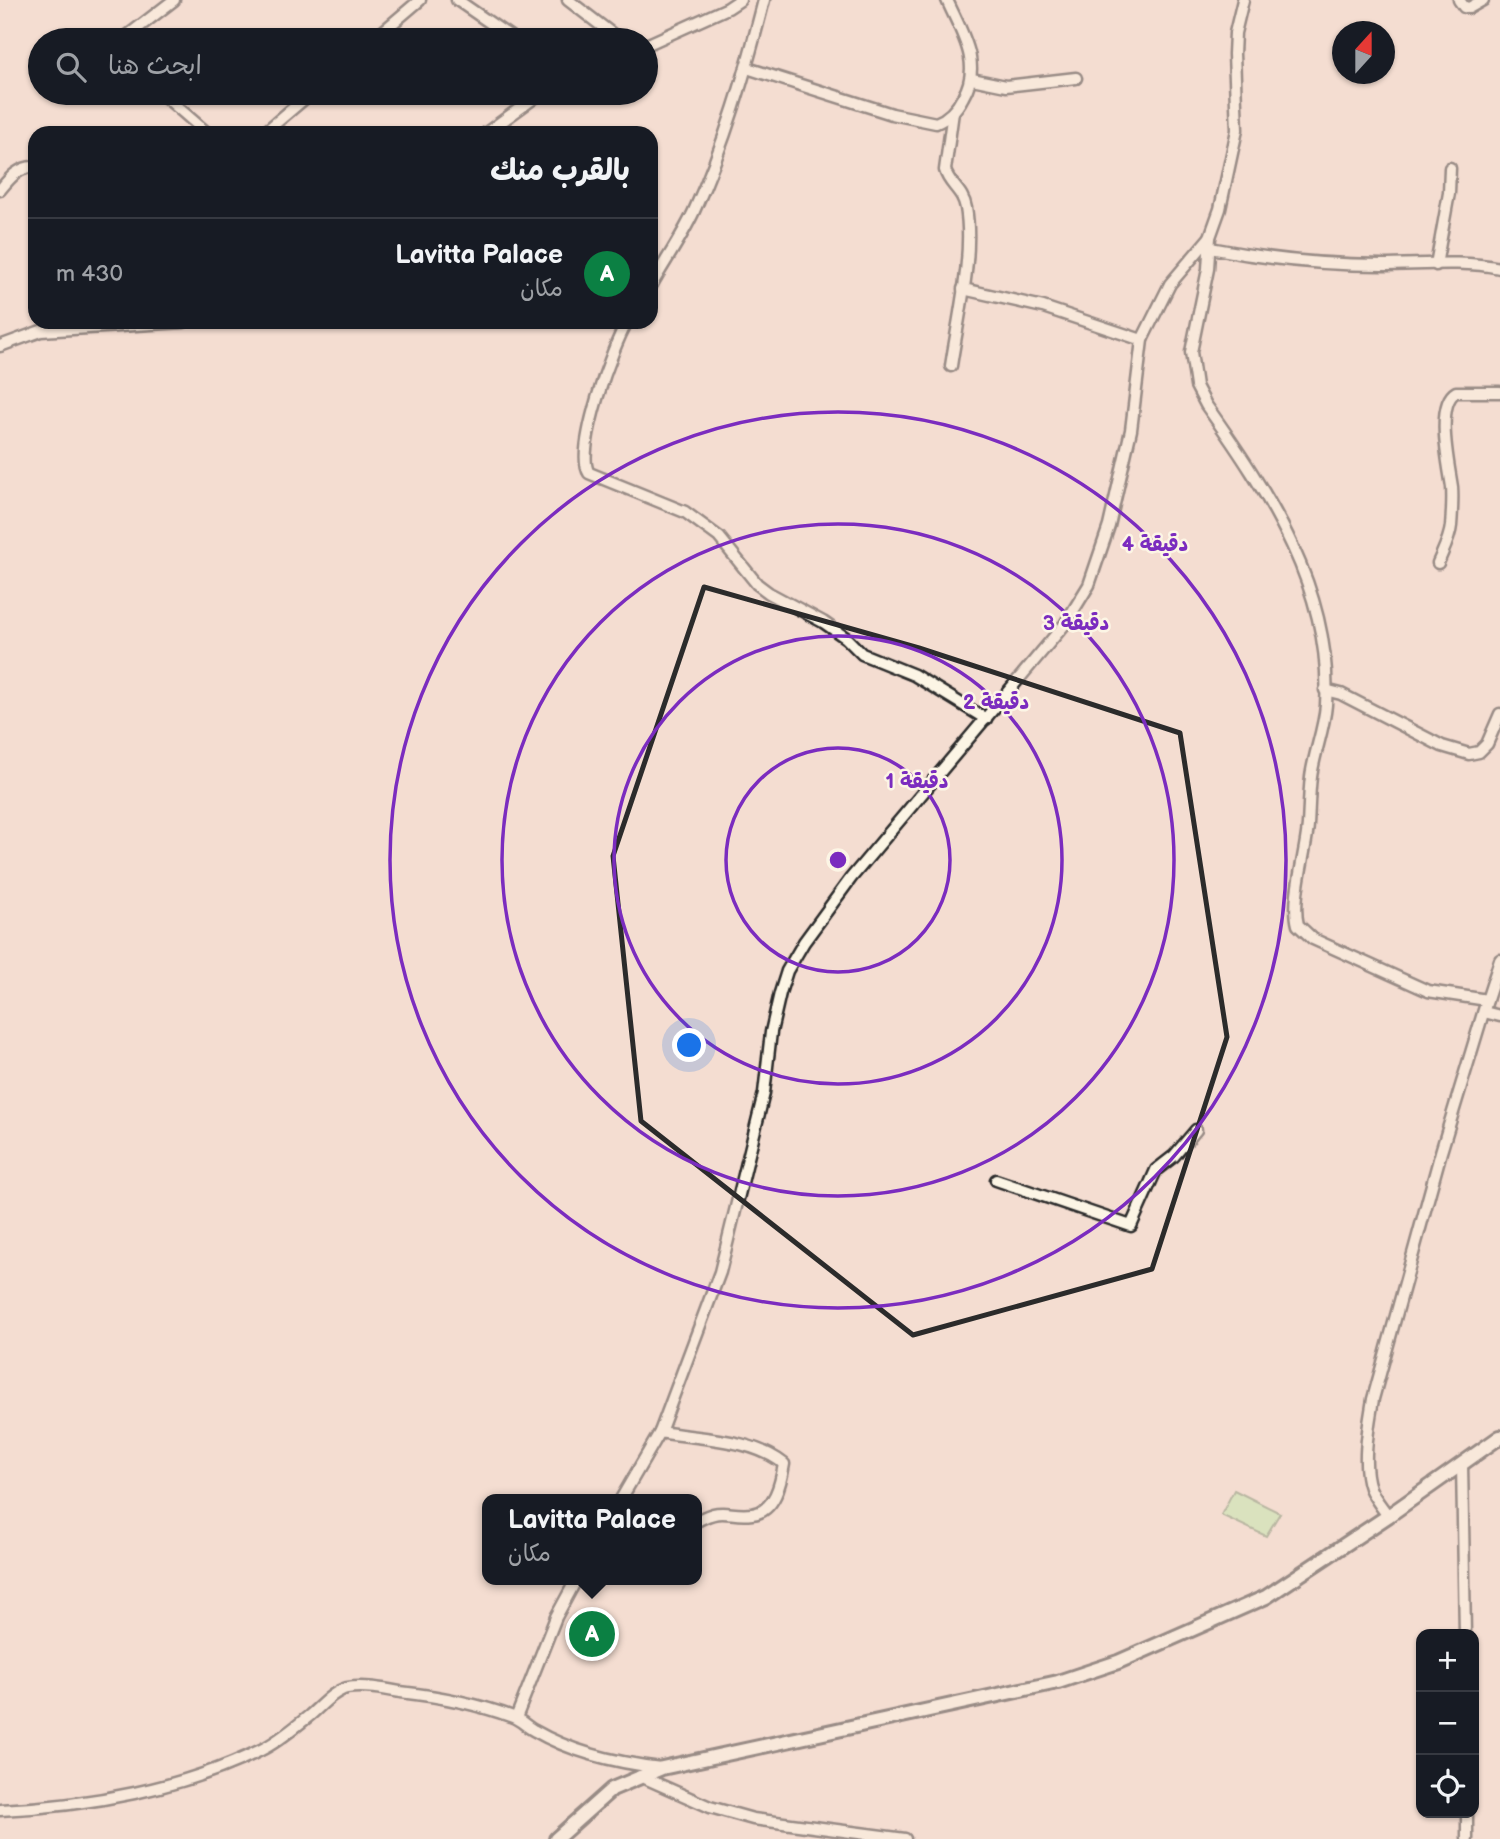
<!DOCTYPE html>
<html lang="ar">
<head>
<meta charset="utf-8">
<style>
  :root { --surface:#171b24; --page:#20242c; --text:#f1f3f6; --muted:#9ea1a6; --line:#363941; --accent:#0b8043 }
  body { margin:0; font-family:"Balsamiq Sans","Playpen Sans Arabic",sans-serif; background:var(--page); color:var(--text); direction:rtl }
  .controls { position:absolute; right:21px; bottom:21px; display:grid; overflow:hidden; border-radius:14px; box-shadow:0 2px 5px #0004 }
  .controls button { width:63px; height:63px; display:grid; place-items:center; padding:0; border:0; border-bottom:2px solid var(--line); background:var(--surface); color:var(--text); font:35px sans-serif }
  .compass { position:absolute; left:1332px; top:21px; width:63px; height:63px; border-radius:50%; background:var(--surface); box-shadow:0 2px 5px #0004; rotate:21deg }
  .you { position:absolute; left:690px; top:1046px; width:24px; height:24px; margin:-18px; border:5px solid #fff; border-radius:50%; background:#1a73e8; box-shadow:0 0 0 10px #1a73e833 }
  .badge { display:grid; place-items:center; width:46px; height:46px; border-radius:50%; background:var(--accent); color:#fff; font-size:23px; font-weight:700 }
  .pin { position:absolute; translate:-50% -50%; border:4px solid #fff; box-shadow:0 2px 7px #0006 }
  .popup { position:absolute; left:482px; top:1494px; width:220px; height:91px; box-sizing:border-box; display:grid; place-content:center; border-radius:14px; background:var(--surface); filter:drop-shadow(0 2px 5px #0005); font-size:23px; white-space:nowrap; color:var(--muted) }
  .popup b { font-size:26px; color:var(--text) }
  .popup::after { content:''; position:absolute; left:50%; top:100%; margin-left:-14px; border:14px solid transparent; border-top-color:var(--surface) }
  .list { margin:0; padding:0; list-style:none }
  h2 { display:flex; justify-content:space-between; align-items:center; height:91px; margin:0; padding:0 28px; font-size:30px }
  h2 small { font-size:23px; font-weight:400; color:var(--muted) }
  .list li { display:grid; grid-template-columns:46px 1fr auto; gap:21px; align-items:center; box-sizing:border-box; height:112px; padding:0 28px; border-top:2px solid var(--line) }
  .list b { display:block; font-size:26px; white-space:nowrap }
  .list p { margin:0; font-size:23px; white-space:nowrap; color:var(--muted) }
  .list em { font-size:23px; font-style:normal; color:var(--muted) }
  .icon { flex:none; width:38px; height:38px; fill:none; stroke:currentColor; stroke-width:2; stroke-linecap:round; stroke-linejoin:round }
  .map { position:relative; flex:none; width:1500px; height:1839px; overflow:hidden; direction:ltr }
  .search { position:absolute; background:var(--surface); box-shadow:0 2px 5px #0004; left:28px; top:28px; width:630px; height:77px; display:flex; align-items:center; gap:18px; box-sizing:border-box; padding:0 24px; border-radius:38px; color:var(--muted); font-size:26px }
  .panel { position:absolute; background:var(--surface); box-shadow:0 2px 5px #0004; left:28px; top:126px; width:630px; height:203px; border-radius:21px; direction:rtl }
  .map>svg:first-child { display:block }
  .green { fill:#bbe9a7; stroke:#738a69; stroke-width:2 }
  .lines { fill:none; stroke-linecap:round; stroke-linejoin:round }
  .minor-casing { stroke:#2b2b2b; stroke-width:15 }
  .tertiary-casing { stroke:#2b2b2b; stroke-width:18 }
  .minor { stroke:#fcf5e5; stroke-width:10 }
  .tertiary { stroke:#fcf5e5; stroke-width:12 }
  .marked { fill:none; stroke:#2b2b2b; stroke-width:5; stroke-linejoin:round }
  .ring { fill:none; stroke:#7b2cbf; stroke-width:3.5 }
  .centre { fill:#7b2cbf; stroke:#fcf5e5; stroke-width:3.5 }
  .ring-label { font-size:21px; text-anchor:middle; font-weight:bold; fill:#7b2cbf; stroke:#fcf5e5; stroke-width:5; stroke-linejoin:round; paint-order:stroke }
</style>
</head>
<body>
<div class="map">
<svg width="1500" height="1839" viewBox="0 0 1500 1839">
  <rect width="100%" height="100%" fill="#f4ddd1"/>
  <filter id="ink" filterUnits="userSpaceOnUse"><feTurbulence type="fractalNoise" baseFrequency=".0143" numOctaves="2"/><feDisplacementMap in="SourceGraphic" scale="14" xChannelSelector="R" yChannelSelector="G"/><feConvolveMatrix kernelMatrix="1 2 1 2 8 2 1 2 1" color-interpolation-filters="sRGB"/></filter>
  <g filter="url(#ink)">
    <path class="green" d="M 1234,1490 L 1280,1513 L 1266,1536 L 1221,1515 Z"/>
    <g class="lines">
      <g class="minor-casing">
        <g id="minor">
          <path d="M 457,0 L 515,40"/>
          <path d="M 568,0 L 620,40"/>
          <path d="M 1459,0 L 1464,7 L 1469,8 L 1483,0"/>
          <path d="M 122,40 L 174,0"/>
          <path d="M 373,40 L 420,0"/>
          <path d="M 646,45 L 728,8 L 740,0"/>
          <path d="M 747,68 L 892,114 L 936,123 C 949,118 957,109 963,97 C 983,64 961,32 947,0"/>
          <path d="M 972,79 L 1006,86 L 1076,78"/>
          <path d="M 161,93 L 207,133"/>
          <path d="M 264,133 L 311,93"/>
          <path d="M 486,133 L 541,93"/>
          <path d="M 0,190 C 9,179 19,166 35,167"/>
          <path d="M 1210,237 L 1208,269 L 1191,352 L 1196,386 L 1206,405 C 1269,494 1333,591 1326,705 C 1324,730 1314,753 1311,777 C 1309,793 1309,809 1308,825 C 1306,853 1291,899 1298,925 L 1313,939 L 1428,991 L 1487,1000 L 1500,960"/>
          <path d="M 1210,248 C 1266,259 1324,265 1382,265 C 1421,265 1461,260 1500,268"/>
          <path d="M 1436,265 L 1449,193 L 1450,168"/>
          <path d="M 651,286 C 665,261 682,237 694,211 C 725,144 746,71 764,0"/>
          <path d="M 963,289 L 1043,307 L 1142,340"/>
          <path d="M 627,322 C 613,345 574,452 589,473 L 685,512 L 719,537 L 757,584 L 769,593 L 823,622 L 846,638 L 862,654 L 914,675 L 986,719"/>
          <path d="M 0,346 L 41,331 L 184,322"/>
          <path d="M 951,366 C 958,319 974,254 966,208 C 963,190 949,185 945,170 L 953,112"/>
          <path d="M 1438,563 C 1443,551 1450,538 1451,526 C 1452,513 1453,500 1452,487 C 1449,466 1435,404 1456,392 L 1500,392"/>
          <path d="M 1325,690 L 1341,694 L 1442,746 L 1469,754 L 1479,752 L 1487,744 L 1500,714"/>
          <path d="M 1484,1012 L 1500,1016"/>
          <path d="M 996,1180 L 1131,1226 L 1156,1170 L 1174,1156 L 1196,1130"/>
          <path d="M 660,1432 C 700,1439 752,1438 784,1464 C 781,1482 775,1512 752,1514 C 728,1517 724,1506 697,1521"/>
          <path d="M 1462,1464 L 1465,1634"/>
          <path d="M 621,1499 L 660,1432 L 720,1272 L 764,1093 L 771,1032 L 780,993 L 787,971 L 804,942 L 851,878 L 1065,624 L 1089,585 L 1109,526 L 1131,430 L 1142,340 L 1170,284 L 1210,237 L 1220,209 L 1237,130 L 1234,54 L 1235,33 L 1243,0"/>
          <path d="M 1388,1516 C 1382,1507 1374,1498 1370,1488 C 1361,1463 1369,1424 1373,1399 L 1441,1152 L 1487,1000"/>
          <path d="M 516,1718 L 556,1617 L 576,1580"/>
          <path d="M 640,1776 L 710,1807 L 753,1819 L 905,1839"/>
          <path d="M 0,1810 C 87,1806 183,1789 261,1750 C 278,1742 294,1728 309,1716 C 320,1707 332,1692 347,1688 C 363,1685 384,1689 400,1692 C 437,1696 478,1704 513,1717 C 521,1720 527,1727 535,1731 C 573,1753 619,1763 661,1768"/>
          <path d="M 1467,1839 L 1467,1813"/>
        </g>
      </g>
      <g class="tertiary-casing">
        <path id="tertiary" d="M 556,1839 L 612,1789 L 662,1768 L 1058,1682 L 1118,1662 L 1266,1597 L 1388,1516 L 1500,1437"/>
      </g>
      <use href="#minor" class="minor"/>
      <use href="#tertiary" class="tertiary"/>
    </g>
  </g>
  <path d="M0 0H1500V1839H0ZM 704,587 L 919,648 L 1180,733 L 1227,1037 L 1152,1269 L 913,1335 L 641,1121 L 613,856 Z" fill="#f4ddd1" fill-opacity=".55" fill-rule="evenodd"/>
  <path class="marked" d="M 704,587 L 919,648 L 1180,733 L 1227,1037 L 1152,1269 L 913,1335 L 641,1121 L 613,856 Z"/>
  <g class="ring">
    <circle cx="838" cy="860" r="112"/>
    <circle cx="838" cy="860" r="224"/>
    <circle cx="838" cy="860" r="336"/>
    <circle cx="838" cy="860" r="448"/>
  </g>
  <circle cx="838" cy="860" r="10" class="centre"/>
  <g class="ring-label">
    <text x="1155" y="551">4 دقيقة</text>
    <text x="1076" y="630">3 دقيقة</text>
    <text x="996" y="709">2 دقيقة</text>
    <text x="917" y="788">1 دقيقة</text>
  </g>
</svg>
<div class="controls">
<button>+</button>
<button>−</button>
<button><svg class="icon" aria-label="locate" viewBox="0 0 24 24"><circle cx="12" cy="12" r="6"/><path d="M12 2v4M12 18v4M2 12h4M18 12h4"/></svg></button>
</div>
<svg class="compass" viewBox="-18 -18 36 36"><path d="M0-13l5 13h-10z" fill="#e53935"/><path d="M0 13l5-13h-10z" fill="#9ea1a6"/></svg>
<div class="you"></div>
<div class="pin badge" style="left:592px;top:1634px">A</div>
<div class="popup"><b>Lavitta Palace</b>مكان</div>
<div class="search"><svg class="icon" aria-label="search" viewBox="0 0 24 24"><circle cx="10" cy="10" r="6"/><path d="M15 15l6 6"/></svg>ابحث هنا</div>
<section class="panel">
<h2>بالقرب منك<small></small></h2>
<ul class="list">
<li><span class="badge">A</span><div><b>Lavitta Palace</b><p>مكان</p></div><em>430 m</em></li>
</ul>
</section>
</div>
</body>
</html>
